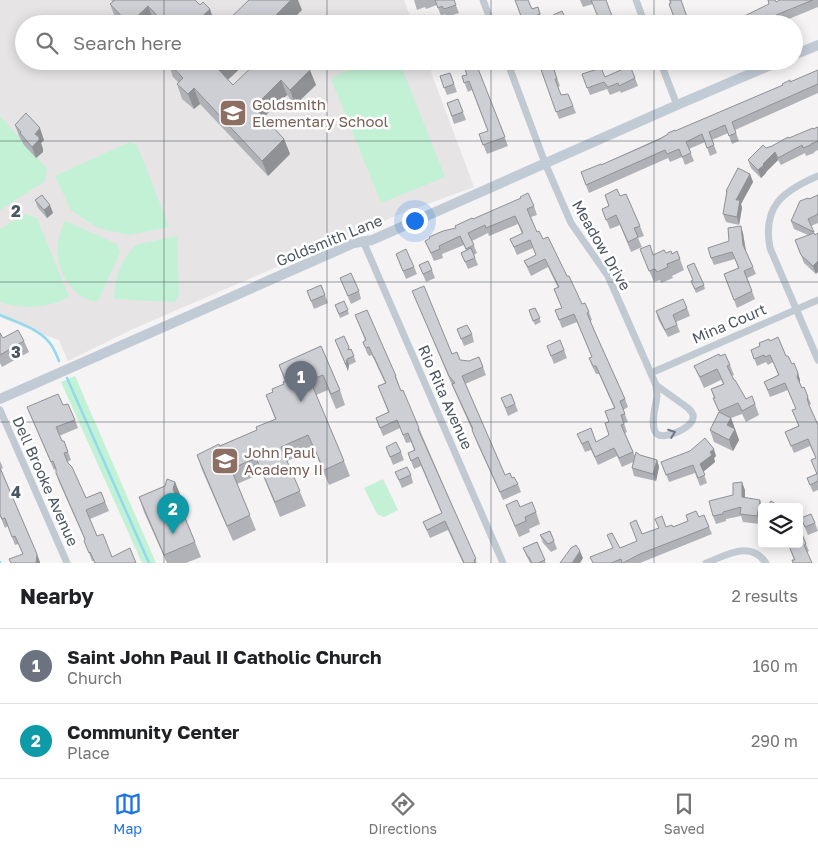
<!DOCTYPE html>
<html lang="en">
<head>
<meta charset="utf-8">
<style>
  :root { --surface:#fff; --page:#f6f6f6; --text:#202124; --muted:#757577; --line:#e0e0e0; --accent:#1a73e8 }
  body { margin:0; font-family:"Golos Text",sans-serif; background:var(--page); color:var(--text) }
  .controls { position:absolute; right:15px; bottom:15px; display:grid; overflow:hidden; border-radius:5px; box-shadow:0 2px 12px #0003 }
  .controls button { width:45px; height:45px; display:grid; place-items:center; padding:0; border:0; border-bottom:1px solid var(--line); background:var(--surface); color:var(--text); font:25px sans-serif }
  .you { position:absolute; left:414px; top:220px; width:18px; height:18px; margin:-12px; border:4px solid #fff; border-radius:50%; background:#1a73e8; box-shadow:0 0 0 8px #1a73e833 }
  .badge { display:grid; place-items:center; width:32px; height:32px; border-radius:50%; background:var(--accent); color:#fff; font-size:16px; font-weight:700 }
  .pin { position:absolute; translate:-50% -41px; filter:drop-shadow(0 1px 2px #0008) }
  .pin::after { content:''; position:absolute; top:26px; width:18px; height:15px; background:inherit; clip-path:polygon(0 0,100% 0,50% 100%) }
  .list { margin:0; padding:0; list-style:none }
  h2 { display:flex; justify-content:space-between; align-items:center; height:65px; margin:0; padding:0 20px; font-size:21px }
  h2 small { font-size:16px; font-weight:400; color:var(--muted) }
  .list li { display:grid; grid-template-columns:32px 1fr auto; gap:15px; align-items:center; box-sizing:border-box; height:75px; padding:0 20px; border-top:1px solid var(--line) }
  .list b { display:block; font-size:19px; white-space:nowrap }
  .list p { margin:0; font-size:16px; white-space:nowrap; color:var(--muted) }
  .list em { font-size:16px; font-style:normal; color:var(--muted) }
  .icon { flex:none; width:28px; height:28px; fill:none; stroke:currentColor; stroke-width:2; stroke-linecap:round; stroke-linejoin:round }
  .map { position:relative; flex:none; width:818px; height:563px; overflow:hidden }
  .search { position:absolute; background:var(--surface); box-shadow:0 2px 12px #0003; left:15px; right:15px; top:15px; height:55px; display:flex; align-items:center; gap:12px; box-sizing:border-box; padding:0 18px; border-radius:28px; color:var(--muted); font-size:19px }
  .sheet { height:215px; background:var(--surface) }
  nav { display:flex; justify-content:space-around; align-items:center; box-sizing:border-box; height:70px; border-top:1px solid var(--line); background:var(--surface); font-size:14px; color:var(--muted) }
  nav a { display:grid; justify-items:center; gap:2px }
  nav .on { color:var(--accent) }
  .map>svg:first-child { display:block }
  .education { fill:#e6e4e5 }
  .green { fill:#c3f1d5 }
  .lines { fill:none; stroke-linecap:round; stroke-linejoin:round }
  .stream { stroke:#90daee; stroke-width:2.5 }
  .street { stroke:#c1cad2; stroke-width:7 }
  .secondary { stroke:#c1cbd6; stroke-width:10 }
  .wall { fill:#b0b2b7 }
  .shaded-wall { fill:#909195 }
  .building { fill:#cdcfd5; stroke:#909195 }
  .oneway { stroke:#6e7983 }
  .grid { fill:none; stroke:#4a5661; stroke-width:1; stroke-opacity:0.55 }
  .labels { text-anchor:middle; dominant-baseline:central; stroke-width:5; stroke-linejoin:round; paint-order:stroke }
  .education-label { font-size:15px; fill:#785e54; stroke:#fff; text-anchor:start }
  .street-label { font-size:15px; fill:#4a5661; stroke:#fff }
  .grid-label { font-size:16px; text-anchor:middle; font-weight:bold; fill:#4a5661; stroke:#fff; stroke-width:5; stroke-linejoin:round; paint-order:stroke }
</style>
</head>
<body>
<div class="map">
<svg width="818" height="563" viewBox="0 0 818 563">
  <rect width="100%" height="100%" fill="#f5f3f3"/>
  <path class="education" d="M 0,0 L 404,0 L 413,24 L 24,24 L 24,61 L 427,61 L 474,187 L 395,216 L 370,227 L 135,328 L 68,361 L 59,340 L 41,334 L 0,317 Z"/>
  <g class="green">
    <path d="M 364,61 L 399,61 L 445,177 L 381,203 L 331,79 Z"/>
    <path d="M 0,116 L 47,169 L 45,181 L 0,210 Z"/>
    <path d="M 130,142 L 137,145 L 169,227 L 129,235 L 98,228 L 71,210 L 55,176 Z"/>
    <path d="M 26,214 L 37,218 L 69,297 C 47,308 24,310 0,302 L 0,229 Z"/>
    <path d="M 65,221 L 117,244 L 120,252 L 98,301 C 90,302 83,298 77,293 C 56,274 52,245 65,221 Z"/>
    <path d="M 177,236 L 179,295 L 174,302 L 114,299 C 115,274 120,264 135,245 Z"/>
    <path d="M 75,376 L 156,563 L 142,563 L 61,382 Z"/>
    <path d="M 383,479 L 398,510 L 384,517 L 377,514 L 364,488 Z"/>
  </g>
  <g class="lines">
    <g class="stream">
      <path d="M 0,315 C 18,323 41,329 52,346 C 55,351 57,356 59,361"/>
      <path d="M 67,378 L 149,563"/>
      <path d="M 0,562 L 0,563"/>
    </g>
    <g class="street">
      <path d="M 483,0 L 492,24"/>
      <path d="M 636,0 L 645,24"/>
      <path d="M 507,61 L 545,163 L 571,223 L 608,276 L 656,385 C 656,388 657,392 657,396 C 656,406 649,427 657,434 C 664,440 692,428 693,418 C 694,414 691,411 688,408 L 656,385"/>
      <path d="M 660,61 L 677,105"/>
      <path d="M 818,176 C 783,191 762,206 770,248 L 818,360"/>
      <path d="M 363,241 L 503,563"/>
      <path d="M 651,373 L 818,300"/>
      <path d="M 0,410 L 67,563"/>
      <path d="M 706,563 C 727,555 750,540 766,563"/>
    </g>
    <g class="secondary">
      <path d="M 794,55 L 818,45"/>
      <path d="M 0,399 L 354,243 L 372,240 L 677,105 L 780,61"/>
    </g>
  </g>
  <g class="wall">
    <path d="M 111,0 L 195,0 L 215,24 L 156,24 L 154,21 L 151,24 L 120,24 L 116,20 L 110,4 L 113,2 Z"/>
    <path d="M 414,0 L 454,0 L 459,13 L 446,17 L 445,14 L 441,16 L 437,5 L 426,9 L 425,7 L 417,10 Z"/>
    <path d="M 580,0 L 606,0 L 583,7 Z"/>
    <path d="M 669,0 L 681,0 L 688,19 L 700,24 L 676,24 L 669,4 L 670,3 Z"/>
    <path d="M 780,0 L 818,0 L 818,7 L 779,23 L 780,24 L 728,24 Z"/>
    <path d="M 538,7 L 543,22 L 538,24 L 532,9 Z"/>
    <path d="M 168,61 L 248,61 L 228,80 L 233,85 L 256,63 L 254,61 L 302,61 L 316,85 L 295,105 L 287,95 L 264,117 L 284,139 L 290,154 L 268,176 L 200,104 L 194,109 L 182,99 L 177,84 L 178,82 L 173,77 L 168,62 Z"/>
    <path d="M 431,61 L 441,61 L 442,64 L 433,68 Z"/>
    <path d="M 538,61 L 551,61 L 560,86 L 558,87 L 561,95 L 568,94 L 576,113 L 559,119 Z"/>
    <path d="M 615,61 L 627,61 L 617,65 Z"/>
    <path d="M 818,70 L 818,93 L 735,130 L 739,141 L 732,144 L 728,133 L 712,140 L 717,153 L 710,156 L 705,142 L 689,149 L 694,161 L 685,165 L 682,157 L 670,162 L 668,158 L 589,193 L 581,172 L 601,165 L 675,131 Z"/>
    <path d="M 450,73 L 457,92 L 447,95 L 440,76 Z"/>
    <path d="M 582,74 L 605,77 L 635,78 L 638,86 L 621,93 L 620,91 L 610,95 L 607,89 L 590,95 Z"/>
    <path d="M 467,75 L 482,79 L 508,146 L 487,154 L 479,134 L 488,131 L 472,90 L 468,92 L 462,76 Z"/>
    <path d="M 458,99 L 466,120 L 454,124 L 447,103 Z"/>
    <path d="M 15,125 L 44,140 L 41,143 L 43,149 L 43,152 L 36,158 L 24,145 L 19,136 Z"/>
    <path d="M 818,127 L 818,150 L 814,152 L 814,153 L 806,156 L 805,153 L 781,165 L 778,160 L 766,172 L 766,173 L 761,178 L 751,168 L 748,160 L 766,148 L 772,146 Z"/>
    <path d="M 750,174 L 753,182 L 741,204 L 742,208 L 739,225 L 726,222 L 723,214 L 727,194 L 726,191 Z"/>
    <path d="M 605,195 L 620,196 L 640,226 L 644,236 L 638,238 L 642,247 L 631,252 L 620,225 L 610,229 L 602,209 L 609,206 Z"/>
    <path d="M 818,195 L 818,223 L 811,226 L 815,235 L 816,274 L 804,263 L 795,240 L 808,235 L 794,229 L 791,221 L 809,199 Z"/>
    <path d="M 35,200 L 53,213 L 47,218 L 38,208 Z"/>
    <path d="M 534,206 L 537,215 L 531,217 L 537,232 L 543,239 L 582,304 L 589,312 L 592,320 L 590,321 L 625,399 L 628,407 L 623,410 L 628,422 L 624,423 L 627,432 L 625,433 L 635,456 L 640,455 L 657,460 L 659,467 L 656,481 L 634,476 L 632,468 L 633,462 L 622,467 L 617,456 L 598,465 L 591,450 L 585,452 L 577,434 L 596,442 L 609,435 L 609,422 L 614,408 L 599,374 L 596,374 L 592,366 L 589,358 L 592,357 L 577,322 L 562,328 L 555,310 L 562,308 L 554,289 L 558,288 L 548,267 L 531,276 L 524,261 L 536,256 L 533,248 L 517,255 L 510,239 L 522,234 L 518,224 L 489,236 L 488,233 L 472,241 L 477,253 L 474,255 L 478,265 L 468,269 L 461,253 L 466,250 L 464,245 L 442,254 L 443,258 L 434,261 L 425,241 L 456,228 L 473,219 Z"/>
    <path d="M 743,233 L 746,251 L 756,274 L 747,278 L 755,299 L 737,308 L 724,274 L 738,268 L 735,259 L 714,265 L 711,258 L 729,241 Z"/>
    <path d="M 640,249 L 654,255 L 666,253 L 672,254 L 677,251 L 684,270 L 672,276 L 673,278 L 661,283 L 660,280 L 654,282 Z"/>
    <path d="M 396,254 L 414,267 L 417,274 L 406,279 Z"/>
    <path d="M 419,265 L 432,270 L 435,278 L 426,282 Z"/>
    <path d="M 340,278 L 359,291 L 361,299 L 351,304 Z"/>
    <path d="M 691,281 L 704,285 L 705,289 L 696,293 Z"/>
    <path d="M 321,285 L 328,303 L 314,309 L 307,291 Z"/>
    <path d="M 412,291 L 452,354 L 460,360 L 483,367 L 486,375 L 465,384 L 505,475 L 512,478 L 518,484 L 521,492 L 503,500 L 478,445 L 472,430 L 455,392 Z"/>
    <path d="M 344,301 L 349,314 L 340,318 L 335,305 Z"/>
    <path d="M 535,308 L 541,322 L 535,325 L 529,310 Z"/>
    <path d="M 687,308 L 690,316 L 676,322 L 680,332 L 668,337 L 658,319 L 656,311 Z"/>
    <path d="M 355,315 L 396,376 L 401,391 L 419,428 L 477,563 L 463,563 L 448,530 L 430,538 L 423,522 L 442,514 L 421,466 L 414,469 L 408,453 L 414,450 L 411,442 L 406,443 L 400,428 L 383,436 L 376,418 L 388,412 L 378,386 L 385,383 L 372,355 L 369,356 L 367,353 L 363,342 L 365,340 Z"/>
    <path d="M 457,329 L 472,334 L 474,342 L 464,346 Z"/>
    <path d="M 0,333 L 3,338 L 24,341 L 29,352 L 2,367 L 0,363 Z"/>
    <path d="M 335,340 L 350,350 L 351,349 L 356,362 L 349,365 L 348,371 Z"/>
    <path d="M 770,341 L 786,356 L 798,373 L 800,380 L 800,383 L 802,388 L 804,387 L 811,404 L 809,405 L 818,425 L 818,490 L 813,492 L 807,478 L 816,474 L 816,458 L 810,446 L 794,453 L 785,432 L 798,426 L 796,409 L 788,390 L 770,397 L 764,382 L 778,375 L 773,362 L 768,365 L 766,362 L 757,366 L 751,350 L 760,346 Z"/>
    <path d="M 321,346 L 340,390 L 345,405 L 336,409 L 328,390 L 316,395 L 344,461 L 350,476 L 329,485 L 314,450 L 287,461 L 306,506 L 280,517 L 262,473 L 237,484 L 256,530 L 233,541 L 202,470 L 197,455 L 257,430 L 275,419 L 266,395 L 273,392 L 284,384 L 285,382 L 279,365 Z"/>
    <path d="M 547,346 L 564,350 L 567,358 L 554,364 Z"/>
    <path d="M 720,356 L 730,365 L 734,375 L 732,376 L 746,399 L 755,404 L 759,415 L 746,422 L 742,414 L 731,418 L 739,440 L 733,451 L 714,442 L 710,430 L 719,412 L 713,398 L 714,398 L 711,389 L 723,384 L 721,380 L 704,388 L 694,366 Z"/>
    <path d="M 501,398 L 515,404 L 518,411 L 508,416 Z"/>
    <path d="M 63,405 L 75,420 L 78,428 L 59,436 L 62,441 L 64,441 L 71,460 L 67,462 L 86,498 L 101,492 L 109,511 L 90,519 L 97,536 L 112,557 L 136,563 L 92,561 L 88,550 L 85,540 L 59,482 L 56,473 L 56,469 L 54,470 L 27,407 Z"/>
    <path d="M 386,447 L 401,452 L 404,460 L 393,465 Z"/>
    <path d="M 716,456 L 714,458 L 715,462 L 703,472 L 707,483 L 700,486 L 695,473 L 669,482 L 661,462 Z"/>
    <path d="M 0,461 L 3,468 L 1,469 L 40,563 L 11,563 L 23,554 L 18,544 L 15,545 L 8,526 L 5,528 L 0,516 Z"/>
    <path d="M 395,472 L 411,475 L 413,483 L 402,488 Z"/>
    <path d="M 175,482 L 181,497 L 179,503 L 195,542 L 201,557 L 186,563 L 167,563 L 144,512 L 139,497 Z"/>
    <path d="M 745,490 L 745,498 L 762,507 L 762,516 L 761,515 L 760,524 L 743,522 L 741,516 L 726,519 L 726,521 L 716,524 L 713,516 L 733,495 Z"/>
    <path d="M 506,505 L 520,507 L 536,512 L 540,524 L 529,529 L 530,532 L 519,537 Z"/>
    <path d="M 704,515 L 712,534 L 640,563 L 593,563 L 612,548 L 620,548 L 637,541 L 642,534 L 666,527 L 673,527 Z"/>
    <path d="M 801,518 L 815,523 L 818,531 L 808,535 Z"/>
    <path d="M 550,531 L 557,549 L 551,552 L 543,543 L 540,535 Z"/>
    <path d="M 537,542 L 546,563 L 530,563 L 526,555 L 523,548 Z"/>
    <path d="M 788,544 L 806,544 L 809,551 L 794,560 Z"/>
  </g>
  <g class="shaded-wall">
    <path d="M 291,0 L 298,0 L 302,10 L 288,24 L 267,24 Z"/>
    <path d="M 148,6 L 154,21 L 151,24 L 129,24 Z"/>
    <path d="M 210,9 L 215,24 L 195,24 L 195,23 Z"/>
    <path d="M 226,61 L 248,61 L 223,84 L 218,69 Z"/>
    <path d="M 310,70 L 316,85 L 295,105 L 290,90 Z"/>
    <path d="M 281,80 L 287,95 L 259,122 L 254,107 Z"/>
    <path d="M 194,88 L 200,104 L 194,109 L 188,94 Z"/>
    <path d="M 40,128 L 44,140 L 41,143 L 43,149 L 43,152 L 36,158 L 32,147 L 35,134 Z"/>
    <path d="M 284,139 L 290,154 L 268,176 L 262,161 Z"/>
    <path d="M 775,152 L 778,160 L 766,172 L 766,173 L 761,178 L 758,170 L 763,164 Z"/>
    <path d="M 750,174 L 753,182 L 741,204 L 742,208 L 739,225 L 737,217 L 736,200 Z"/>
    <path d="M 50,205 L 53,213 L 47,218 L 44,210 Z"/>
    <path d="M 741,226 L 743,233 L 746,253 L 743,245 Z"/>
    <path d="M 818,261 L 818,272 L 816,274 L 813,266 Z"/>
    <path d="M 347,359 L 349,365 L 348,371 L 346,365 Z"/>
    <path d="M 798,373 L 800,380 L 800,384 L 797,377 Z"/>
    <path d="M 731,418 L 739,440 L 733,451 L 729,440 L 727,425 Z"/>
    <path d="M 714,449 L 716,456 L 714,458 L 715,462 L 703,472 L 700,464 L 710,452 Z"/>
    <path d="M 657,460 L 659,467 L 656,481 L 653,474 Z"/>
    <path d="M 175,482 L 181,497 L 178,504 L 173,489 Z"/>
    <path d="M 742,482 L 745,490 L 745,505 L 742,497 Z"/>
    <path d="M 760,500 L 762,507 L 762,514 L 760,524 L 757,516 Z"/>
    <path d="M 580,551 L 583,558 L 580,563 L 572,563 Z"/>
    <path d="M 37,554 L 40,562 L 40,563 L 36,563 Z"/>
  </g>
  <g class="building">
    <path d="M 115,0 L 195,0 L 200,5 L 203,2 L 210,9 L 195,23 L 196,24 L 165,24 L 148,6 L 129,24 L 110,4 Z"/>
    <path d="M 249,0 L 291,0 L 267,24 L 224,24 Z"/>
    <path d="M 435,0 L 454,0 L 456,5 L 444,9 L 442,6 L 438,8 Z"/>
    <path d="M 515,0 L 528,0 L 532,9 L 538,7 L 540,14 L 535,16 L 537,24 L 524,24 Z"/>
    <path d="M 591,0 L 606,0 L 615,24 L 601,24 Z"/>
    <path d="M 670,0 L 681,0 L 687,17 L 676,22 L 669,4 L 671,3 Z"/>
    <path d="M 768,0 L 775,0 L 776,2 L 780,0 L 813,0 L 776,15 L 777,16 L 759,24 L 728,24 L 769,4 Z"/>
    <path d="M 562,11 L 567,22 L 561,24 L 556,24 L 553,15 Z"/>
    <path d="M 696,16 L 700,24 L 690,24 L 688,19 Z"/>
    <path d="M 460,18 L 462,24 L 449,24 L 449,22 Z"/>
    <path d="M 723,18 L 726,24 L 710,24 Z"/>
    <path d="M 168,61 L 226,61 L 218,69 L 233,85 L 258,61 L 302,61 L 310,70 L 290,90 L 281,80 L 254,107 L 284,139 L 262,161 L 194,88 L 188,94 L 177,84 L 183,78 L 168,62 Z"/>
    <path d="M 431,61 L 439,61 L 432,64 Z"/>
    <path d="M 462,61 L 475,61 L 505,137 L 483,145 L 479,134 L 488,131 L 469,81 L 464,83 L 462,76 L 467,75 Z"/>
    <path d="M 538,61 L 551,61 L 557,79 L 555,79 L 561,95 L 568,94 L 573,106 L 556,112 Z"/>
    <path d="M 630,66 L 635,78 L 619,86 L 618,83 L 608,87 L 604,82 L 587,88 L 582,74 L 601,68 L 605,77 Z"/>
    <path d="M 818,70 L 818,84 L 732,122 L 736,133 L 729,136 L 725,125 L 709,132 L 714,145 L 707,148 L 702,134 L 686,142 L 691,153 L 682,157 L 679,149 L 667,154 L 665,150 L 586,185 L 581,172 L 601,164 L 601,165 L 660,139 L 668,134 L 668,133 L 675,130 L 675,131 L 783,85 L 782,84 L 790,80 L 790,82 Z"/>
    <path d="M 450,73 L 454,84 L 444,88 L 440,76 Z"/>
    <path d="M 458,99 L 463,112 L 452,116 L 447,103 Z"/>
    <path d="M 26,113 L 40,128 L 35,134 L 39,137 L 39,140 L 32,147 L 20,133 L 21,132 L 15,125 Z"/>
    <path d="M 818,127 L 818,141 L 811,144 L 811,145 L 803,148 L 802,145 L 778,158 L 775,152 L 763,164 L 764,165 L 758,170 L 748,160 L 763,145 L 766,148 L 772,146 L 788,137 L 789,138 L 813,128 L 813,129 Z"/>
    <path d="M 738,168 L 750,174 L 736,200 L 740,200 L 737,217 L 723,214 L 727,191 L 726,191 Z"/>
    <path d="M 617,189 L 620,196 L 626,194 L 640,226 L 634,228 L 638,237 L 628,242 L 616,215 L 606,220 L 602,209 L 609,206 L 605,195 Z"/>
    <path d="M 528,193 L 534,206 L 527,209 L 537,232 L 539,231 L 543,239 L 548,237 L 567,276 L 569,276 L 582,304 L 585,303 L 589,312 L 587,313 L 594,330 L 625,399 L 620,401 L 625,414 L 621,415 L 624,424 L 621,425 L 633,452 L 619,458 L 614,448 L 595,457 L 588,441 L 582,444 L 577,434 L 591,428 L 596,442 L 609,435 L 605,423 L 609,422 L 605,411 L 615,408 L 596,366 L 593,366 L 589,358 L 592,357 L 574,314 L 559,320 L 555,310 L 562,308 L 554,289 L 559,287 L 545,259 L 528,267 L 524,261 L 536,255 L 530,240 L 514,247 L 510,239 L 523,233 L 515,216 L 486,228 L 485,225 L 468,233 L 474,245 L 466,249 L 460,236 L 439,246 L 440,249 L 431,253 L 425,241 L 430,238 L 429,237 L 443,231 L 456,228 L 455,226 L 472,218 L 473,219 L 521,198 L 520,197 Z"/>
    <path d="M 42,195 L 50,205 L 44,210 L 35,200 Z"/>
    <path d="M 818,195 L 818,214 L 808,219 L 814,232 L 791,221 L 800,201 L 808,198 L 809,199 Z"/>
    <path d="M 741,226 L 743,245 L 753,267 L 744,271 L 752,291 L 734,300 L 724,274 L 739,268 L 732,252 L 711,258 L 708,248 L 729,241 L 728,228 Z"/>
    <path d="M 814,233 L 815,235 L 818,233 L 818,261 L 813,266 L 801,255 L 795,240 Z"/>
    <path d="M 650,245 L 653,255 L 664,250 L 666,253 L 671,251 L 672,254 L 677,251 L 680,259 L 667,264 L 668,267 L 657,272 L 655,269 L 649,271 L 640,249 Z"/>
    <path d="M 471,248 L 475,258 L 465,262 L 461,253 Z"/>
    <path d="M 406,249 L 414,267 L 403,271 L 396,254 Z"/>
    <path d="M 428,261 L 432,270 L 423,274 L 419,265 Z"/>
    <path d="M 694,263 L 704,285 L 695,289 L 691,281 L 693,280 L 687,266 Z"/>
    <path d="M 351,273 L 359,291 L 348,296 L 340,278 Z"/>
    <path d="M 321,285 L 325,295 L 311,301 L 307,291 Z"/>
    <path d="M 424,286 L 452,354 L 457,352 L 460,360 L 469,361 L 479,357 L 483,367 L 462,376 L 505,475 L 510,473 L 512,478 L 514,477 L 518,484 L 500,492 L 475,437 L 472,430 L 473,429 L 452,384 L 455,383 L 449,376 L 412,291 Z"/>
    <path d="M 683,299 L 687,308 L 673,315 L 677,325 L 665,330 L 656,311 Z"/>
    <path d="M 344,301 L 348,310 L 339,314 L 335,305 Z"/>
    <path d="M 535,308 L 540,318 L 533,321 L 529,310 Z"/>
    <path d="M 367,310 L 396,376 L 395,376 L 401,391 L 403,390 L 419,428 L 418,429 L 476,559 L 474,560 L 475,563 L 464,563 L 445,521 L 427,530 L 423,522 L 442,513 L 418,457 L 411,461 L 408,453 L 415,450 L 408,433 L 403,435 L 397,420 L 380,428 L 376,418 L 389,412 L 378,386 L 386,383 L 374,357 L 374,358 L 369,347 L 366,348 L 364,345 L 363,342 L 366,340 L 355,315 Z"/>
    <path d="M 467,325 L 472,334 L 461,339 L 457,329 Z"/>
    <path d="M 18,330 L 24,341 L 0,355 L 0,333 L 3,338 Z"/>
    <path d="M 344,336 L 349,347 L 348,350 L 351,349 L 354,356 L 347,359 L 346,365 L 335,340 Z"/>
    <path d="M 778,337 L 786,356 L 788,356 L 792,364 L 794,363 L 798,373 L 797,377 L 802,388 L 804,387 L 808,397 L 807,398 L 809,405 L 818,425 L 818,481 L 810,485 L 807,478 L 817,474 L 811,460 L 816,458 L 808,439 L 791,446 L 785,432 L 799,426 L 792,410 L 796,409 L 785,383 L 768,390 L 764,382 L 779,375 L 770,355 L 765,357 L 764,355 L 754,359 L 751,350 L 760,346 L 759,343 L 769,339 L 770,341 Z"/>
    <path d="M 560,340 L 564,350 L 551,356 L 547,346 Z"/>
    <path d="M 321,346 L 340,390 L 331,394 L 323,375 L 310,380 L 344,461 L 324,470 L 308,435 L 281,447 L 300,491 L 275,502 L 256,458 L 231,469 L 250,515 L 227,526 L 197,455 L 219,444 L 220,446 L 257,430 L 256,427 L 276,419 L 266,395 L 273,392 L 272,389 L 284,384 L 283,382 L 286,381 L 279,365 Z"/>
    <path d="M 719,354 L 720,356 L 725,354 L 730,365 L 727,366 L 734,380 L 735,380 L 746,399 L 752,396 L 755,404 L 742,411 L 738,403 L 719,411 L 713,398 L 715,398 L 711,389 L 724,384 L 717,369 L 700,377 L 694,366 Z"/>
    <path d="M 58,394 L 63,405 L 68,404 L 75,420 L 56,427 L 62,441 L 64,441 L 68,452 L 64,453 L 68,463 L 72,467 L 86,498 L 101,492 L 105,502 L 86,510 L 97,536 L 103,534 L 112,557 L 130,548 L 136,563 L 95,563 L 90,552 L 89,553 L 84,541 L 85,539 L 56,473 L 56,469 L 53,461 L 51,462 L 27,407 Z"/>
    <path d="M 511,394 L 515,404 L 506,408 L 501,398 Z"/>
    <path d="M 719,412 L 731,418 L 727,425 L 735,429 L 729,440 L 710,430 Z"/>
    <path d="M 705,438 L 714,449 L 710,452 L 712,455 L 700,464 L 705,475 L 698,478 L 693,465 L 666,475 L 661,462 L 690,451 Z"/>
    <path d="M 396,442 L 401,452 L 390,457 L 386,447 Z"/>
    <path d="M 636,452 L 640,455 L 657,460 L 653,474 L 632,468 Z"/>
    <path d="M 407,467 L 411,475 L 399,480 L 395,472 Z"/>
    <path d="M 0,468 L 37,554 L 36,563 L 11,563 L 9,559 L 23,554 L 15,536 L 12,537 L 5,518 L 2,519 L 0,515 Z"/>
    <path d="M 167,479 L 175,482 L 173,489 L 195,542 L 164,555 L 139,497 L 165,486 Z"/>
    <path d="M 742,482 L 742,497 L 760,500 L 757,516 L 740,514 L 741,507 L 723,512 L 723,514 L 713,516 L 709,501 L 733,495 L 733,483 Z"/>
    <path d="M 517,500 L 520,507 L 532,502 L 536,512 L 525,517 L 526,521 L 515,526 L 506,505 Z"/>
    <path d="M 771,501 L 780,507 L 767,507 Z"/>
    <path d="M 696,511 L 699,517 L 704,515 L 709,527 L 640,554 L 623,563 L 622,563 L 621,559 L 611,563 L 593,563 L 590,557 L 613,548 L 607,535 L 612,533 L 620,548 L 637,541 L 630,523 L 636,520 L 642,534 L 659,528 L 655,519 L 662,516 L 666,527 L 672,525 L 673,527 L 688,521 L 686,515 Z"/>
    <path d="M 811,514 L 815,523 L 805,527 L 801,518 Z"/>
    <path d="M 799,529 L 800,529 L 806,544 L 804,545 L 812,563 L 793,563 L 792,560 L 795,560 L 788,544 L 799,544 Z"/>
    <path d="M 550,531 L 554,541 L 548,544 L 540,535 Z"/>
    <path d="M 537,542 L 545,560 L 538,563 L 532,563 L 529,557 L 528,557 L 523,548 Z"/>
    <path d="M 576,545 L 580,551 L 572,563 L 560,563 L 571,548 Z"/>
  </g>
  <defs><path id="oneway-chevron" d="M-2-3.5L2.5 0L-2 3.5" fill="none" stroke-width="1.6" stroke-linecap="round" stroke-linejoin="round" transform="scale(1.25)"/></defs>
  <use class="oneway" href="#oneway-chevron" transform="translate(672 433) rotate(-20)"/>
  <path class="grid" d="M 164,0 L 164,24M 327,0 L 327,24M 491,0 L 491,24M 654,0 L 654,24M 164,61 L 164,563M 327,61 L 327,563M 491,61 L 491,563M 654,61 L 654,563M 0,141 L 818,141M 0,282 L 818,282M 0,422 L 818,422"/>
  <defs>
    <g id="school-square" transform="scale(1.4375)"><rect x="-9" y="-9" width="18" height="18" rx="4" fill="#8d6e63" stroke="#fff"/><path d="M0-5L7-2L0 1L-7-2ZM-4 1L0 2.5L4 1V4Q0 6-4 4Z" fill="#fff"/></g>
  </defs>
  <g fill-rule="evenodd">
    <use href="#school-square" x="233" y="113"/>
    <use href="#school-square" x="225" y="461"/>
  </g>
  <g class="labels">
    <g class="education-label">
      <text x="252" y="104">Goldsmith<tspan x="252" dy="17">Elementary School</tspan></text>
      <text x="244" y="452">John Paul<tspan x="244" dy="17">Academy II</tspan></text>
    </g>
    <g class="street-label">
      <text transform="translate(329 240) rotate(-22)">Goldsmith Lane</text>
      <text transform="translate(602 245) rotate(60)">Meadow Drive</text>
      <text transform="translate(729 323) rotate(-23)">Mina Court</text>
      <text transform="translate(446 397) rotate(66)">Rio Rita Avenue</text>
      <text transform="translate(46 481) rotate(66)">Dell Brooke Avenue</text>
    </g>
  </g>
  <g class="grid-label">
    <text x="16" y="217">2</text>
    <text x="16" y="358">3</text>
    <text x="16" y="498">4</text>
  </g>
</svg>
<div class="controls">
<button><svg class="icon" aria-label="layers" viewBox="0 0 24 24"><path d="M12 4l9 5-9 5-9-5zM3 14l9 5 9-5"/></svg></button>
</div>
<div class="you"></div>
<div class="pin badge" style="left:301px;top:402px;background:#6b7280">1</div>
<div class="pin badge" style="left:173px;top:534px;background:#0f9aa8">2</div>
<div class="search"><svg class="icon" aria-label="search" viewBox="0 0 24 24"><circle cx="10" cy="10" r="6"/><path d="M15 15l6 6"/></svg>Search here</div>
</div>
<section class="sheet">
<h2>Nearby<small>2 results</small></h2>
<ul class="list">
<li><span class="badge" style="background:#6b7280">1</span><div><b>Saint John Paul II Catholic Church</b><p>Church</p></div><em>160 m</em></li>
<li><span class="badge" style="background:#0f9aa8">2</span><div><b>Community Center</b><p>Place</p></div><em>290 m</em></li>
</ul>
</section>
<nav>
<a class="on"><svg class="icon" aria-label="map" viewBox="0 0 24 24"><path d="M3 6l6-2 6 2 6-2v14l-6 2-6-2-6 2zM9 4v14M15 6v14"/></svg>Map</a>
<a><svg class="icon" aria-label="directions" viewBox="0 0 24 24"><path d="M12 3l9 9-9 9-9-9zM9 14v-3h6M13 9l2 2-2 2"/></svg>Directions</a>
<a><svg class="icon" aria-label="saved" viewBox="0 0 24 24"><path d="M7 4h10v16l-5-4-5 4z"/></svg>Saved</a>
</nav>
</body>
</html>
